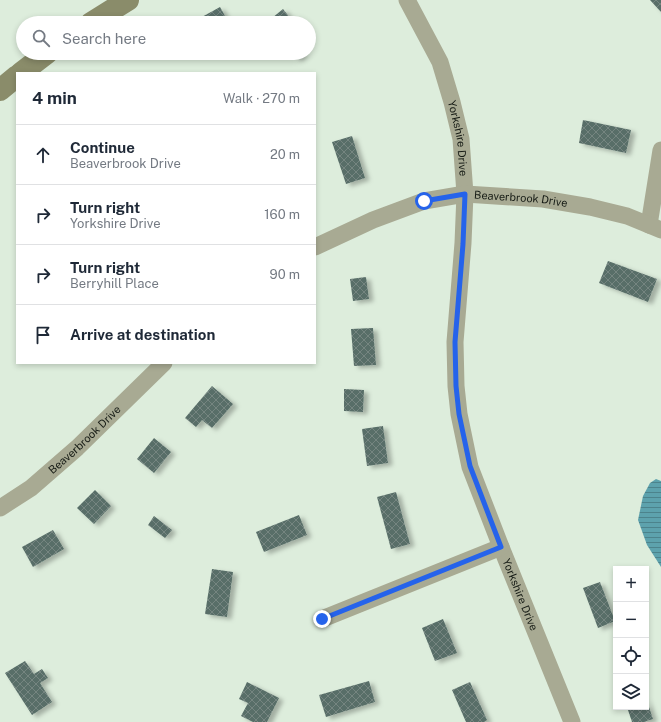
<!DOCTYPE html>
<html lang="en">
<head>
<meta charset="utf-8">
<style>
  :root { --surface:#fff; --page:#f6f6f7; --text:#1f2937; --muted:#747a83; --line:#e0e1e3 }
  body { margin:0; font-family:"Public Sans",sans-serif; background:var(--page); color:var(--text) }
  .controls { position:absolute; right:12px; bottom:12px; display:grid; overflow:hidden; border-radius:0px; box-shadow:0 2px 6px #0003 }
  .controls button { width:36px; height:36px; display:grid; place-items:center; padding:0; border:0; border-bottom:1px solid var(--line); background:var(--surface); color:var(--text); font:20px sans-serif }
  .stop { position:absolute; width:12px; height:12px; margin:-9px; border:3px solid #2563eb; border-radius:50%; background:#fff }
  .stop.end { background:#2563eb; border-color:#fff; box-shadow:0 1px 4px #0008 }
  .list { margin:0; padding:0; list-style:none }
  h2 { display:flex; justify-content:space-between; align-items:center; height:52px; margin:0; padding:0 16px; font-size:17px }
  h2 small { font-size:13px; font-weight:400; color:var(--muted) }
  .list li { display:grid; grid-template-columns:26px 1fr auto; gap:12px; align-items:center; box-sizing:border-box; height:60px; padding:0 16px; border-top:1px solid var(--line) }
  .list b { display:block; font-size:15px; white-space:nowrap }
  .list p { margin:0; font-size:13px; white-space:nowrap; color:var(--muted) }
  .list em { font-size:13px; font-style:normal; color:var(--muted) }
  .icon { flex:none; width:22px; height:22px; fill:none; stroke:currentColor; stroke-width:2; stroke-linecap:round; stroke-linejoin:round }
  .map { position:relative; flex:none; width:661px; height:722px; overflow:hidden }
  .search { position:absolute; background:var(--surface); box-shadow:0 2px 6px #0003; left:16px; top:16px; width:300px; height:44px; display:flex; align-items:center; gap:10px; box-sizing:border-box; padding:0 14px; border-radius:22px; color:var(--muted); font-size:15px }
  .panel { position:absolute; background:var(--surface); box-shadow:0 2px 6px #0003; left:16px; top:72px; width:300px; height:292px; border-radius:0px }
  .map>svg:first-child { display:block }
  .water { fill:url(#water-rules) }
  .building { fill:url(#building-cross-hatch); filter:url(#shadow) }
  .lines { fill:none; stroke-linecap:round; stroke-linejoin:round }
  .street { stroke:#a8aa93; stroke-width:17 }
  .secondary { stroke:#8a8c6a; stroke-width:22 }
  .route { stroke:#2563eb; stroke-width:5 }
  .labels { text-anchor:middle; dominant-baseline:central; stroke-width:4; stroke-linejoin:round; paint-order:stroke }
  .street-label { font-size:11px; fill:#161b15; stroke:#ddeddc }
</style>
</head>
<body>
<div class="map">
<svg width="661" height="722" viewBox="0 0 661 722">
  <defs>
    <pattern id="water-rules" width="6" height="5" patternUnits="userSpaceOnUse"><rect width="6" height="5" fill="#5da2ad"/><path d="M0 2.5h6" fill="none" stroke="#4c838c"/></pattern>
    <pattern id="building-cross-hatch" width="8" height="8" patternUnits="userSpaceOnUse"><rect width="8" height="8" fill="#586e68"/><path d="M0 0l8 8M0 8l8-8" fill="none" stroke="#758580"/></pattern>
    <filter id="shadow"><feDropShadow dx="4.5" dy="2.5" stdDeviation="2" flood-color="#0004"/></filter>
  </defs>
  <rect width="100%" height="100%" fill="#ddeddc"/>
  <path class="water" d="M 656,479 L 661,481 L 661,567 L 647,545 L 638,520 L 643,496 L 650,483 Z"/>
  <g class="building">
    <path d="M 650,0 L 661,0 L 661,12 Z"/>
    <path d="M 220,7 L 229,23 L 191,23 Z"/>
    <path d="M 283,9 L 294,23 L 266,23 Z"/>
    <path d="M 292,53 L 305,53 L 297,59 Z"/>
    <path d="M 583,120 L 631,130 L 626,153 L 579,143 Z"/>
    <path d="M 352,136 L 365,178 L 346,184 L 332,142 Z"/>
    <path d="M 608,261 L 657,279 L 648,302 L 599,283 Z"/>
    <path d="M 366,277 L 369,299 L 353,301 L 350,279 Z"/>
    <path d="M 373,328 L 376,365 L 354,366 L 351,329 Z"/>
    <path d="M 212,386 L 233,404 L 212,428 L 202,420 L 196,427 L 185,418 Z"/>
    <path d="M 344,389 L 364,390 L 363,412 L 344,411 Z"/>
    <path d="M 383,426 L 388,463 L 367,466 L 362,429 Z"/>
    <path d="M 154,438 L 171,452 L 154,473 L 137,459 Z"/>
    <path d="M 95,490 L 111,506 L 94,524 L 77,508 Z"/>
    <path d="M 396,492 L 410,544 L 391,549 L 377,497 Z"/>
    <path d="M 299,515 L 307,535 L 264,552 L 256,532 Z"/>
    <path d="M 154,516 L 172,530 L 165,538 L 148,525 Z"/>
    <path d="M 53,530 L 64,549 L 33,567 L 22,547 Z"/>
    <path d="M 212,569 L 233,572 L 227,617 L 205,614 Z"/>
    <path d="M 600,582 L 615,621 L 598,628 L 583,588 Z"/>
    <path d="M 443,619 L 457,653 L 435,661 L 422,628 Z"/>
    <path d="M 25,661 L 34,674 L 42,669 L 48,678 L 40,683 L 52,702 L 32,715 L 5,673 Z"/>
    <path d="M 369,681 L 375,702 L 326,717 L 319,695 Z"/>
    <path d="M 247,682 L 279,698 L 267,722 L 253,722 L 241,716 L 248,703 L 239,699 Z"/>
    <path d="M 470,682 L 487,720 L 484,722 L 466,722 L 452,690 Z"/>
    <path d="M 646,698 L 653,719 L 644,722 L 632,722 L 627,707 L 646,707 Z"/>
  </g>
  <g class="lines">
    <g class="street">
      <path id="s1" d="M 407,0 L 440,62 L 452,102 L 461,139 L 465,194 L 463,243 L 455,342 L 456,386 L 459,414 L 470,467 L 501,547 L 572,722"/>
      <path d="M 649,225 L 661,150"/>
      <path id="s2" d="M 315,247 L 373,220 L 424,201 L 465,194 L 543,199 L 590,207 L 627,216 L 661,230"/>
      <path id="s3" d="M 0,508 L 31,488 L 77,448 L 164,363"/>
      <path d="M 322,619 L 501,547"/>
    </g>
    <g class="secondary">
      <path d="M 91,23 L 128,0"/>
      <path d="M 21,73 L 47,53"/>
      <path d="M 0,90 L 17,76"/>
    </g>
  </g>
  <g class="lines">
    <path class="route" d="M 322,619 L 501,547 L 470,466 L 459,414 L 456,386 L 455,342 L 463,244 L 465,194 L 424,201"/>
  </g>
  <g class="labels">
    <g class="street-label">
      <text stroke="none"><textPath href="#s1" startOffset="149">Yorkshire Drive</textPath></text>
      <text stroke="none"><textPath href="#s2" startOffset="216">Beaverbrook Drive</textPath></text>
      <text stroke="none"><textPath href="#s3" startOffset="109">Beaverbrook Drive</textPath></text>
      <text stroke="none"><textPath href="#s1" startOffset="617">Yorkshire Drive</textPath></text>
    </g>
  </g>
</svg>
<div class="controls">
<button>+</button>
<button>−</button>
<button><svg class="icon" aria-label="locate" viewBox="0 0 24 24"><circle cx="12" cy="12" r="6"/><path d="M12 2v4M12 18v4M2 12h4M18 12h4"/></svg></button>
<button><svg class="icon" aria-label="layers" viewBox="0 0 24 24"><path d="M12 4l9 5-9 5-9-5zM3 14l9 5 9-5"/></svg></button>
</div>
<div class="stop" style="left:424px;top:201px"></div>
<div class="stop end" style="left:322px;top:619px"></div>
<div class="search"><svg class="icon" aria-label="search" viewBox="0 0 24 24"><circle cx="10" cy="10" r="6"/><path d="M15 15l6 6"/></svg>Search here</div>
<section class="panel">
<h2>4 min<small>Walk · 270 m</small></h2>
<ul class="list">
<li><svg class="icon" aria-label="ahead" viewBox="0 0 24 24"><path d="M12 20V5M6 11l6-6 6 6"/></svg><div><b>Continue</b><p>Beaverbrook Drive</p></div><em>20 m</em></li>
<li><svg class="icon" aria-label="right" viewBox="0 0 24 24"><path d="M7 20v-9h11M14 6l5 5-5 5"/></svg><div><b>Turn right</b><p>Yorkshire Drive</p></div><em>160 m</em></li>
<li><svg class="icon" aria-label="right" viewBox="0 0 24 24"><path d="M7 20v-9h11M14 6l5 5-5 5"/></svg><div><b>Turn right</b><p>Berryhill Place</p></div><em>90 m</em></li>
<li><svg class="icon" aria-label="arrive" viewBox="0 0 24 24"><path d="M6 21V4h12l-3 4 3 4H6"/></svg><div><b>Arrive at destination</b></div></li>
</ul>
</section>
</div>
</body>
</html>
